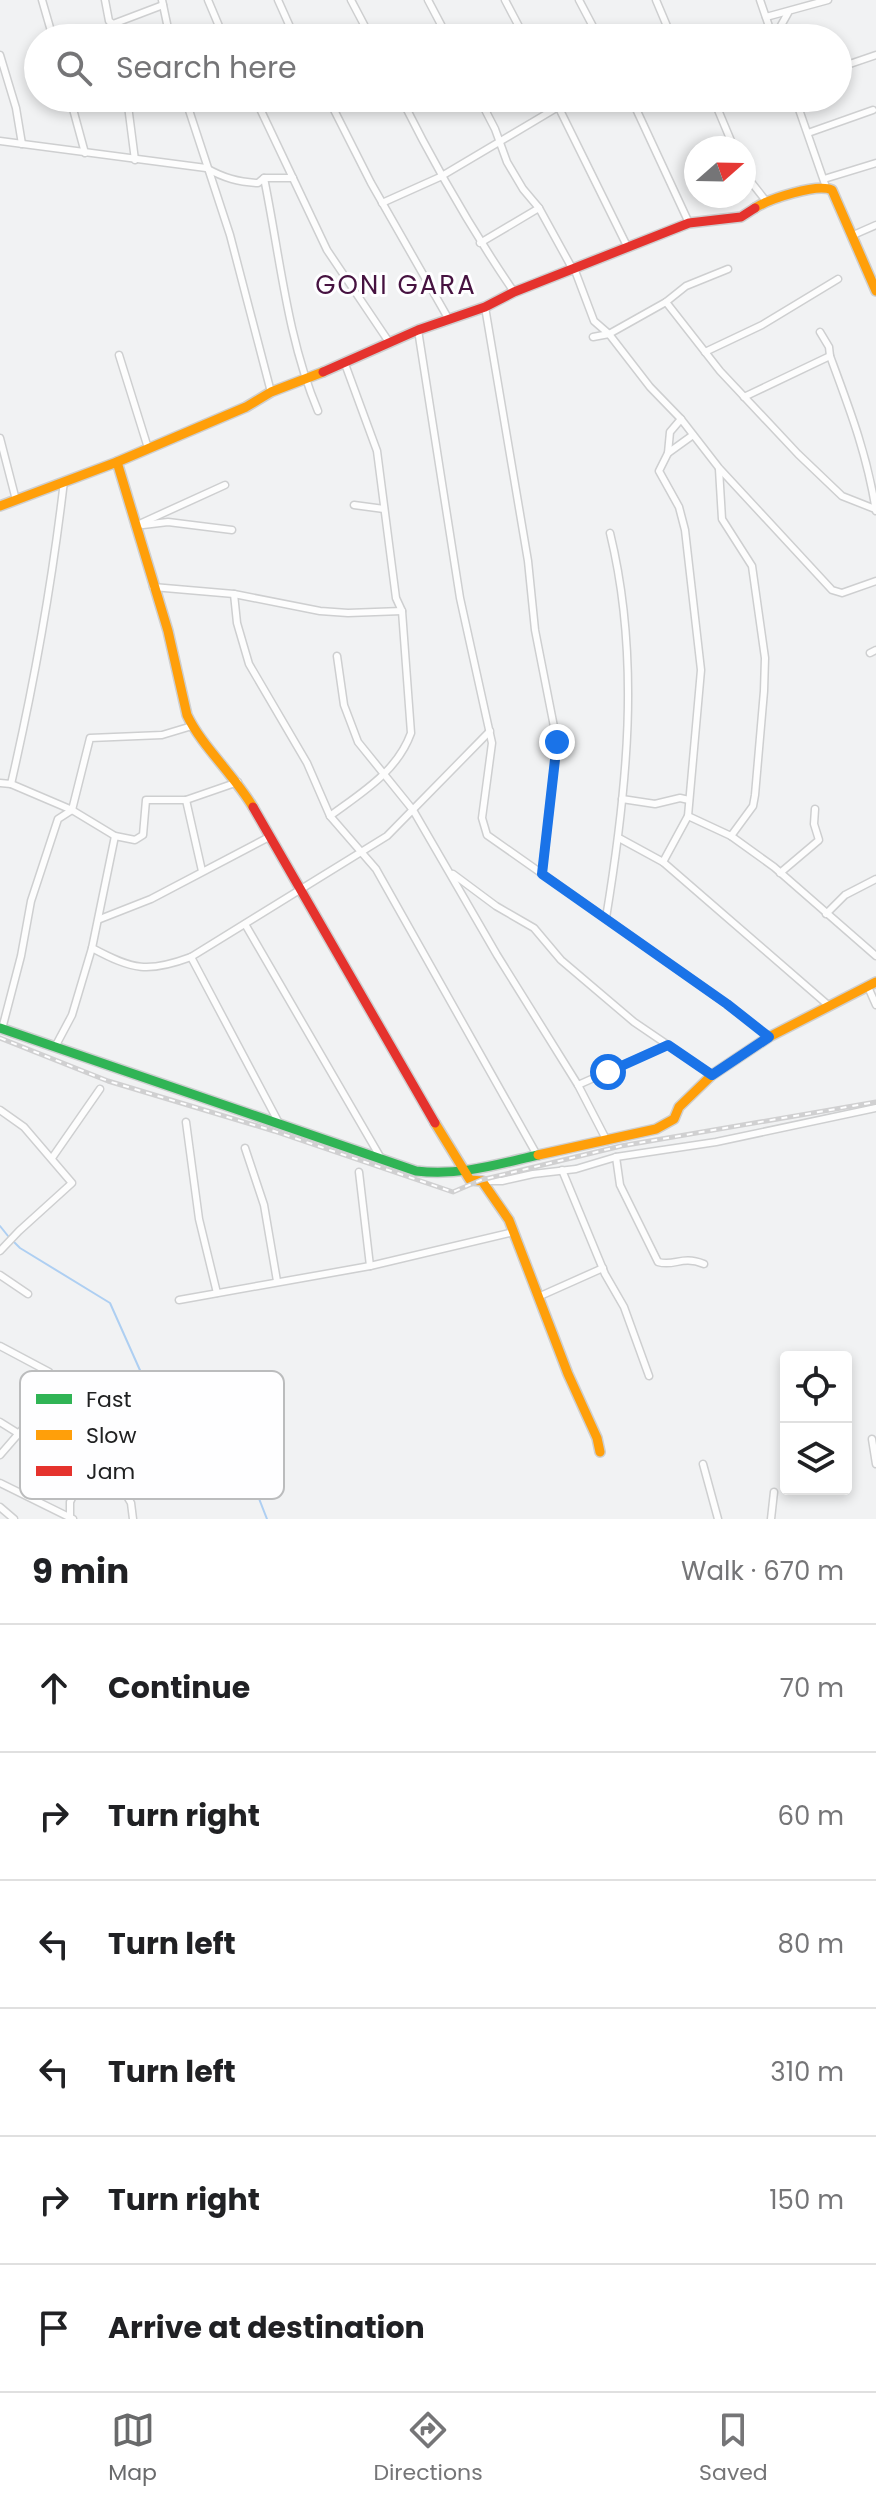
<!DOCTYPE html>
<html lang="en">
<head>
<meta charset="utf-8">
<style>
  :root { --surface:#fff; --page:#f6f6f6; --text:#202124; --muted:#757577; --line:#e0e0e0; --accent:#696a6b }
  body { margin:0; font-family:Poppins,sans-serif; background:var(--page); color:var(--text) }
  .controls { position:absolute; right:24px; bottom:24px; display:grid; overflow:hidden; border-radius:8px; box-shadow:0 4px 12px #0003 }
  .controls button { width:72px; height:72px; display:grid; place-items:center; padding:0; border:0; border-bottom:2px solid var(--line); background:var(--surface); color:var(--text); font:40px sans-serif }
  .compass { position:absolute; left:684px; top:136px; width:72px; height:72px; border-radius:50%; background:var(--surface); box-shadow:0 4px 12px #0003; rotate:70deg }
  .stop { position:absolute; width:24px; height:24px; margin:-18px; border:6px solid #1a73e8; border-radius:50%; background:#fff }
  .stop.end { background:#1a73e8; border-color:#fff; box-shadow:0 2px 8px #0008 }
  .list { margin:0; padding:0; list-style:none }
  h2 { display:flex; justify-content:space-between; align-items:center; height:104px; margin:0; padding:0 32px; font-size:34px }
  h2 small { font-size:26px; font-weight:400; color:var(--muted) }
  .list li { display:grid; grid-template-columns:52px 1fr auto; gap:24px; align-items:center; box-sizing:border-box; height:128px; padding:0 32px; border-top:2px solid var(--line) }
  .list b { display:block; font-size:30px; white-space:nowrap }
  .list em { font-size:26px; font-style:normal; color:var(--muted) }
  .icon { flex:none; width:44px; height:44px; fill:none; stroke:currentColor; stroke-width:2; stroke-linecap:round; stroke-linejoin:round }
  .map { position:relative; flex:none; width:876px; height:1519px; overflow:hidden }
  .search { position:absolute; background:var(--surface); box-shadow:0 4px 12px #0003; left:24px; right:24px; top:24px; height:88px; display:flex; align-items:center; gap:20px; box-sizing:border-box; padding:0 28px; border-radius:44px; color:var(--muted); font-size:30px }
  .sheet { height:872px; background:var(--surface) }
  nav { display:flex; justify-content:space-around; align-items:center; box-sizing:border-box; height:112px; border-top:2px solid var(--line); background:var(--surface); font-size:22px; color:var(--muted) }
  nav a { display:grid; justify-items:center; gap:4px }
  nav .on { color:var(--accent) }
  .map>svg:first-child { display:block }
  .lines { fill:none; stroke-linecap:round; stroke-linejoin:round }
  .stream { stroke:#aecff2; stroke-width:2 }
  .street-casing { stroke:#cecfd0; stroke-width:9 }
  .fast-casing { stroke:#cecfd0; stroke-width:12 }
  .slow-casing { stroke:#cecfd0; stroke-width:12 }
  .jam-casing { stroke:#cecfd0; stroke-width:12 }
  .street { stroke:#fdfdfd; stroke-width:6 }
  .fast { stroke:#30b455; stroke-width:9 }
  .slow { stroke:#ff9f0a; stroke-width:9 }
  .jam { stroke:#e5322d; stroke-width:9 }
  .rail-casing { stroke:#d0d0d1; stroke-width:5 }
  .rail { stroke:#fefeff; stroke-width:2; stroke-dasharray:6; stroke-linecap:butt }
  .route { stroke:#1a73e8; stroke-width:10 }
  .labels { text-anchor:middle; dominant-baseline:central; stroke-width:6; stroke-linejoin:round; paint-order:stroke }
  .quarter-label { font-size:26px; letter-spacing:2px; fill:#461240; stroke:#fefeff }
  .key { fill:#fefeff; stroke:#bbbcbd; stroke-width:2 }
  .key-label { font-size:22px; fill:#202122 }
</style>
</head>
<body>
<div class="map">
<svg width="876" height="1519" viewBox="0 0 876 1519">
  <rect width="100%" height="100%" fill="#f1f2f3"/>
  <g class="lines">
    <g class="stream">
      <path d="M 0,1226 L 8,1236"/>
      <path d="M 14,1242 L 20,1248 L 110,1303 L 143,1377 L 202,1444 L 251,1478 L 267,1519"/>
    </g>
    <g class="street-casing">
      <g id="street">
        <path d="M 42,0 L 53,38"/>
        <path d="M 105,0 L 109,21 L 113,24 L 163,5"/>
        <path d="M 162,0 L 170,38"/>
        <path d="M 208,0 L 224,38"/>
        <path d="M 278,0 L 295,38"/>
        <path d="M 351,0 L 371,38"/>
        <path d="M 428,0 L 448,38"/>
        <path d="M 505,0 L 525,38"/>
        <path d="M 579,0 L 599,38"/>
        <path d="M 656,0 L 672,38"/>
        <path d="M 760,0 L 773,38"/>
        <path d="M 766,17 L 828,0"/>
        <path d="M 774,38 L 788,13"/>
        <path d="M 0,55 L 16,108 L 22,144"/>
        <path d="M 838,68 L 876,55"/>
        <path d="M 70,98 L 85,153"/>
        <path d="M 127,98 L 135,160"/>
        <path d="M 185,98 L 230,235 L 271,392"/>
        <path d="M 255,98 L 327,250 L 389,342"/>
        <path d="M 328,98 L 371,183 L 448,318"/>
        <path d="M 401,98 C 435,166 471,229 514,292"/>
        <path d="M 479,98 L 495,129 L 507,162 L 523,189 L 539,208 L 572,268"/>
        <path d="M 554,98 L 627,246"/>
        <path d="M 631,98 L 689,223"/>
        <path d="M 713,98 L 734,148"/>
        <path d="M 795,98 L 826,187"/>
        <path d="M 808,133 L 873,110"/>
        <path d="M 0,141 L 206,168 C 224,178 238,182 258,183 L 264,178 L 293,178"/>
        <path d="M 744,173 L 766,201"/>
        <path d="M 264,178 C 280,256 287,338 318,411"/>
        <path d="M 824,179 L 876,163"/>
        <path d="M 382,203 L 440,177 L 558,107 L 563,98"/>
        <path d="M 851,236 L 876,225"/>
        <path d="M 480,243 L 539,208"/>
        <path d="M 574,268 L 594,321 L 609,334 L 650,387 L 681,419 L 719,468 L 832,590 L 842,593 L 876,581"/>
        <path d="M 666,302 L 720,371 L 798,454 L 842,496 L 875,509"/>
        <path d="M 485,307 L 528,561 L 535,630 L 557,742 L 542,874"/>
        <path d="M 418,330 L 460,598 L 492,743 L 482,818 L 487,835 L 727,1004 L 769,1037"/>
        <path d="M 820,332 L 829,347 L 830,356 C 850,410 867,454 876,511"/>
        <path d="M 593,337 L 609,334 L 666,302 L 686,286 L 728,269"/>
        <path d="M 705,352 L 762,325 L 838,279"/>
        <path d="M 119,355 L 148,448"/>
        <path d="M 744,397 L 830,356"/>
        <path d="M 0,438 L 16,500"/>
        <path d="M 668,453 L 693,435"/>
        <path d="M 719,469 L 722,519 L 752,566 L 765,658 L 764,691 L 755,795 L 753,806 L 731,836"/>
        <path d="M 354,505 L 384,509"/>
        <path d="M 143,525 L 168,522 L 232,530"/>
        <path d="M 135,526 L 225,485"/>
        <path d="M 153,587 L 234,594 L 320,611 L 348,613 L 402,611"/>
        <path d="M 234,594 L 237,623 L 249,664 L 307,763 L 330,816 L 376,869 L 537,1155"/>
        <path d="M 870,653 L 876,650"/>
        <path d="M 337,656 L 344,705 L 358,742 L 413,810 L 497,955 L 578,1085 L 607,1141"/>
        <path d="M 0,783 L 11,784 L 72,810 L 115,836 L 135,840 L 143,835 L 146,800 L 186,800 L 238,782"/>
        <path d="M 11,784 C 34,684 52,584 64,481"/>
        <path d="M 622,799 L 655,804 L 680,798 L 689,800"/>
        <path d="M 186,800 L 202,871"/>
        <path d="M 330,816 C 361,793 397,772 411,733 L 402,611 L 396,598 L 377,451 L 345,364"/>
        <path d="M 688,816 L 731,836 L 774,867 L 876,956"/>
        <path d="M 619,838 L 663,862 L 828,1005"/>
        <path d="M 663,862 L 688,816 L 701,670 L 685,530 L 679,507 L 659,471 L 668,453 L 670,432 L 681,419"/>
        <path d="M 780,873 L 819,840 L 814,824 L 815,809"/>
        <path d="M 453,874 L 496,906 L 534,928 L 561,960 L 634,1022 L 712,1075"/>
        <path d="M 826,914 L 845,895 L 876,879"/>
        <path d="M 606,918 C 627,790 641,660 610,533"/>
        <path d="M 100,919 L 151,899 L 269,837"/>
        <path d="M 245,924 L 382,1160"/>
        <path d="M 92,948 C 133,970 148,973 191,957 L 387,836 L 490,731"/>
        <path d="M 191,957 L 280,1125"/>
        <path d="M 868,987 L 876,1005"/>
        <path d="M 2,1029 L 21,956 L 31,901 L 58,819 L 72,810 L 90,738 L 162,735 L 192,726"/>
        <path d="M 55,1047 L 72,1015 L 92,948 L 115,836"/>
        <path d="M 578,1085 L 668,1045"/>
        <path d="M 0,1110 L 24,1127 L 72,1183 L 19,1231 L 0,1251"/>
        <path d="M 186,1122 L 199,1219 L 217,1293"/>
        <path d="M 245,1148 L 264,1205 L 277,1281"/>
        <path d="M 616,1157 L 620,1185 L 658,1262 C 675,1267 681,1255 704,1264"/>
        <path d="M 52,1158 L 100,1089"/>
        <path d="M 562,1170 L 605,1274 L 624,1307 L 649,1376"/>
        <path d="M 359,1172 L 370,1266"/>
        <path d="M 482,1181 L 502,1181 L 533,1174 L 576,1169 L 616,1157 L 716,1142 L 876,1108"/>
        <path d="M 0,1275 L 28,1294"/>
        <path d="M 538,1297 L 603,1268"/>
        <path d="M 179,1300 L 370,1266 L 514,1232"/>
        <path d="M 0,1346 L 49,1372 L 54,1389 L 52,1395 L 0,1455"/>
        <path d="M 0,1422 L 40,1447 L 122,1488 L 131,1503 L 133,1519"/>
        <path d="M 872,1439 L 876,1464"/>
        <path d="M 703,1464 L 718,1519"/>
        <path d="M 0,1483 L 73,1519"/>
        <path d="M 0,1507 L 14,1519"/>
        <path d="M 70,1518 L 70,1502 L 86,1469"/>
        <path d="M 771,1519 L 774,1492"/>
      </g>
    </g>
    <g class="fast-casing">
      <path id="fast" d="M 0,1028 L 416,1171 C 460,1176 495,1165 538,1155"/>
    </g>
    <g class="slow-casing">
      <g id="slow">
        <path d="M 755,208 C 769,199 817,183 832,190 L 876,291"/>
        <path d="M 117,462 L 168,631 L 187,715 C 201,745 234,775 253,807"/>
        <path d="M 0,506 L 117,462 L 246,407 L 271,392 L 323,372"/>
        <path d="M 435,1123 L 470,1180 L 482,1181 L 509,1220 L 568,1374 L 597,1438 L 600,1452"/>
        <path d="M 538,1155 L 656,1129 L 674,1119 L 679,1107 L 712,1075 L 769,1037 L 876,982"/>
      </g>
    </g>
    <g class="jam-casing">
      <g id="jam">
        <path d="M 323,372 L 418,330 L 485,307 L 514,292 L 689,223 L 741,217 L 755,208"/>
        <path d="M 253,807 L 435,1123"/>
      </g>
    </g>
    <use href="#street" class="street"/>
    <use href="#fast" class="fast"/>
    <use href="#slow" class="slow"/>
    <use href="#jam" class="jam"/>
    <g class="rail-casing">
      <path id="rail" d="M 0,1038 L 108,1081 L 274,1131 L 453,1192 L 481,1180 L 621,1146 L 876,1102"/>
    </g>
    <use href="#rail" class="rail"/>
  </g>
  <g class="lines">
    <path class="route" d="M 557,742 L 542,874 L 727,1004 L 769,1037 L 712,1075 L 668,1045 L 608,1072"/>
  </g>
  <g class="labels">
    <g class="quarter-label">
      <text x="396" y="285">GONI GARA</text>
    </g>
  </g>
  <rect x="20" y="1371" width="264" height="128" rx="12" class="key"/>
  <rect x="36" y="1394" width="36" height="10" fill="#30b455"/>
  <rect x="36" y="1430" width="36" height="10" fill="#ff9f0a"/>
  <rect x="36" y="1466" width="36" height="10" fill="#e5322d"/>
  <g class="key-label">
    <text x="86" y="1407">Fast</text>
    <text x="86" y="1443">Slow</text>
    <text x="86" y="1479">Jam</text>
  </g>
</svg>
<div class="controls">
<button><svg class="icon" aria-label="locate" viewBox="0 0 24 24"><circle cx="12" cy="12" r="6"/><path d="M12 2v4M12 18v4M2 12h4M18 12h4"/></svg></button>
<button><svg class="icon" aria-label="layers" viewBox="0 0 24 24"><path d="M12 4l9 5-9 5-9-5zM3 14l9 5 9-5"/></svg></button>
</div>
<svg class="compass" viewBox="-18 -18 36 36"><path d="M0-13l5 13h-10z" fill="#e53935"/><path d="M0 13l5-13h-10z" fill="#757577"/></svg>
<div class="stop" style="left:608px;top:1072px"></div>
<div class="stop end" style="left:557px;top:742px"></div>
<div class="search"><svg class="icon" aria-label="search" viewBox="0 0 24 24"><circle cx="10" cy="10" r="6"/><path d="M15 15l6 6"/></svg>Search here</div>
</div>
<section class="sheet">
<h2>9 min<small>Walk · 670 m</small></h2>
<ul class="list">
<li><svg class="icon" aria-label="ahead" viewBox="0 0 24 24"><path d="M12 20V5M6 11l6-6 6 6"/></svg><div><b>Continue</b></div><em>70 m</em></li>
<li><svg class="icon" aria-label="right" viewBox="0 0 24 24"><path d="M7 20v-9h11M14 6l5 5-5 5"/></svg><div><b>Turn right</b></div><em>60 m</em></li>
<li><svg class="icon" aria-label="left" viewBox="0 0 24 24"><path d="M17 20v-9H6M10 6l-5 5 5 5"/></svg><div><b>Turn left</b></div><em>80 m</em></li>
<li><svg class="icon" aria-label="left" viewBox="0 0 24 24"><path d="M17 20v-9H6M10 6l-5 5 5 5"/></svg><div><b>Turn left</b></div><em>310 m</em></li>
<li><svg class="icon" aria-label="right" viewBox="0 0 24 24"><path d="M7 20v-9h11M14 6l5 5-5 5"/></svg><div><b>Turn right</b></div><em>150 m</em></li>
<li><svg class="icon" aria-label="arrive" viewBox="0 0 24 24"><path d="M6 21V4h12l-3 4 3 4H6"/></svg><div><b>Arrive at destination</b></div></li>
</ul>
</section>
<nav>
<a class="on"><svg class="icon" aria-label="map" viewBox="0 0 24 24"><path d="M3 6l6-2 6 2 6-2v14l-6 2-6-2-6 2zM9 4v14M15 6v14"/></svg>Map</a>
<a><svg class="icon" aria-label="directions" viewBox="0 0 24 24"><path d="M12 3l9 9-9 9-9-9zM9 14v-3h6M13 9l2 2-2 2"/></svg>Directions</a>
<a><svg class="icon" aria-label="saved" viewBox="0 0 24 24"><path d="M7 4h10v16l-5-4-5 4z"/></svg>Saved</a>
</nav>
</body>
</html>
